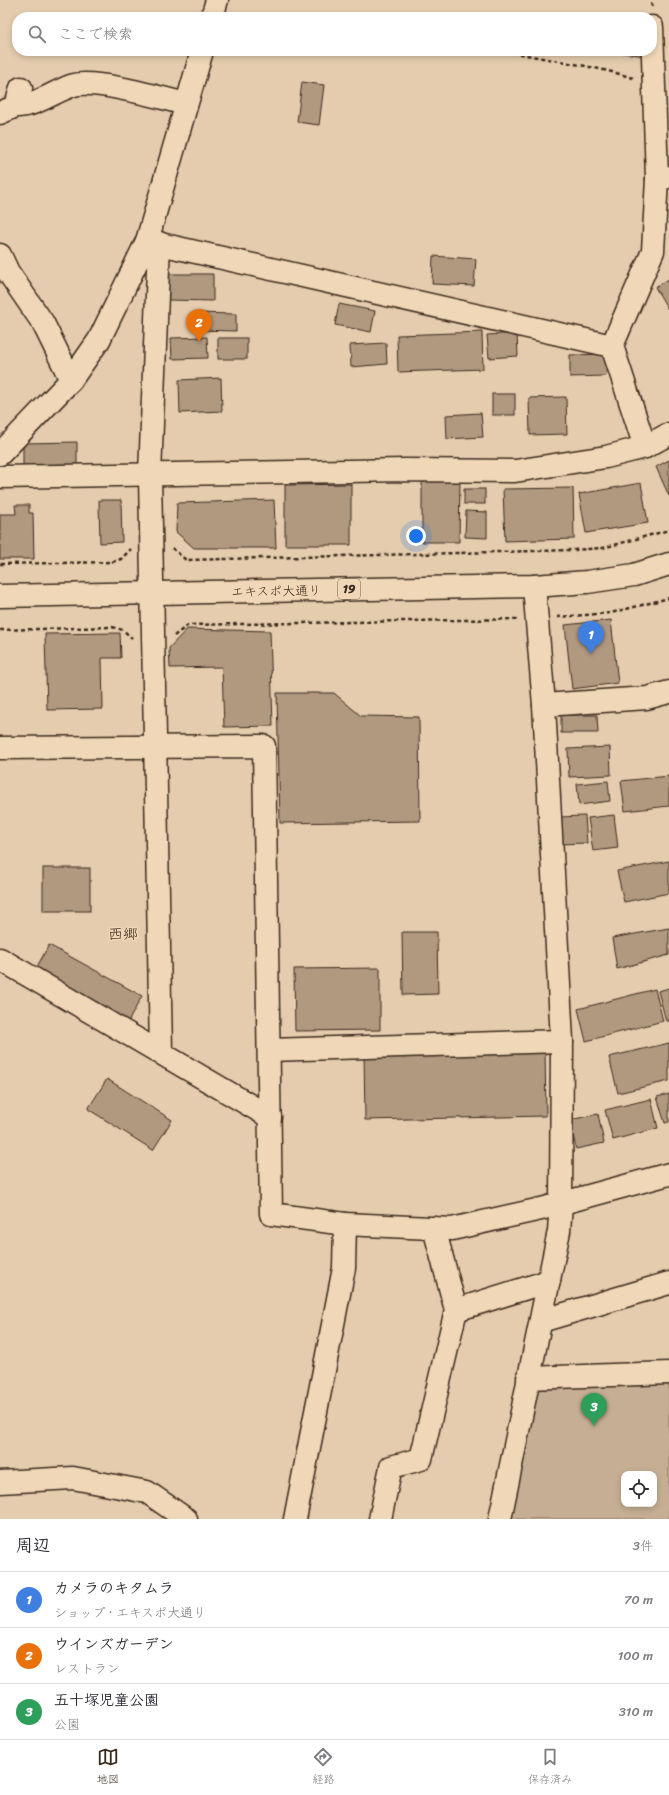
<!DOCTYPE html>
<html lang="ja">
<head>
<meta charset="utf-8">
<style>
  :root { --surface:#fff; --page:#f2f2f3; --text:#2b2b33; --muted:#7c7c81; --line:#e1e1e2; --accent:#3b2a1e }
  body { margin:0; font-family:Sriracha,"Klee One",sans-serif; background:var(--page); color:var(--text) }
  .controls { position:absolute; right:12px; bottom:12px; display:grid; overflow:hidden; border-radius:8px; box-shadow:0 2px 6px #0003 }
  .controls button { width:36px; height:36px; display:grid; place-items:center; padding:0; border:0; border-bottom:1px solid var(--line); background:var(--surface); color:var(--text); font:20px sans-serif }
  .you { position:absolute; left:416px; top:536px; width:14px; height:14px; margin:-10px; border:3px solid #fff; border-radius:50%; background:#1a73e8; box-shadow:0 0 0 6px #1a73e833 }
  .badge { display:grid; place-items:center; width:26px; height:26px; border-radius:50%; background:var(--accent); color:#fff; font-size:13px; font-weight:700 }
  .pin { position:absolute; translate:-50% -33px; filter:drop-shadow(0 1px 2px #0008) }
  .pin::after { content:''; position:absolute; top:21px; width:14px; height:12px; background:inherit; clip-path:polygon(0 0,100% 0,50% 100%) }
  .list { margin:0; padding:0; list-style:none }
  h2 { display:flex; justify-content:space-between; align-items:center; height:52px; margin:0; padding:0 16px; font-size:17px }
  h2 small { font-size:13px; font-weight:400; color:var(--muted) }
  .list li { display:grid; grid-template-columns:26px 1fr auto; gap:12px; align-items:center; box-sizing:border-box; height:56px; padding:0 16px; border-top:1px solid var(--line) }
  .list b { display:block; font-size:15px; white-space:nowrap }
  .list p { margin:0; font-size:13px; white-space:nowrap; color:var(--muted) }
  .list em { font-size:13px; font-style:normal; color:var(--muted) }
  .icon { flex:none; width:22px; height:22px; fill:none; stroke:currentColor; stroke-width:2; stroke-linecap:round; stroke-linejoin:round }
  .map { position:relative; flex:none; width:669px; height:1519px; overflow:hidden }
  .search { position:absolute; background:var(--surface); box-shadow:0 2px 6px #0003; left:12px; right:12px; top:12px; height:44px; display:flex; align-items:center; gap:10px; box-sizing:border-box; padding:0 14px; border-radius:16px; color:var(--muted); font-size:15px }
  .sheet { height:220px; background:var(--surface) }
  nav { display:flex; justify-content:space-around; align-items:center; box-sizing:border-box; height:56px; border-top:1px solid var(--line); background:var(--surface); font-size:11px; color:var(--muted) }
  nav a { display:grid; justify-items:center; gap:2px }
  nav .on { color:var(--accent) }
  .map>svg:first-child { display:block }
  .green { fill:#c5ae93; stroke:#806c58; fill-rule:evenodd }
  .building { fill:#b19980; stroke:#3b2a1e }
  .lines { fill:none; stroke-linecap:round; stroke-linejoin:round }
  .minor-casing { stroke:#3b2a1e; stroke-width:25 }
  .major-casing { stroke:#3b2a1e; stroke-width:25 }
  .path { stroke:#3b2a1e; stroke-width:2.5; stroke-dasharray:4 3; stroke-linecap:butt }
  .minor { stroke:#f0d7b7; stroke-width:22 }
  .major { stroke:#f0d7b7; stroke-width:22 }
  .labels { text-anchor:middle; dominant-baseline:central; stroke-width:3; stroke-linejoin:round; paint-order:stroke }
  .shield { fill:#f0d7b7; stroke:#715e4c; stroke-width:1 }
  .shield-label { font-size:12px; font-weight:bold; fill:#3b2a1e }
  .street-label { font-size:13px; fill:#3b2a1e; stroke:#f0d7b7 }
  .quarter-label { font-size:15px; fill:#3b2a1e; stroke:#f0d7b7 }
</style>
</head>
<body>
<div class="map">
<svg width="669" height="1519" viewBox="0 0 669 1519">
  <rect width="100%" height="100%" fill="#e5ccae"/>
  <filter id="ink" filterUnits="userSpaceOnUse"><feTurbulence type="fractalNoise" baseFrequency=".025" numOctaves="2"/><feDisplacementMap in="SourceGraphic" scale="8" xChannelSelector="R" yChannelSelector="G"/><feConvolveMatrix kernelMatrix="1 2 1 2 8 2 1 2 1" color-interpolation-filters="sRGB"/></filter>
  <g filter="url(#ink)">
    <path class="green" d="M 669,1373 L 669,1519 L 500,1519 L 528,1378 ZM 624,1474 L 654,1474 L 654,1504 L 624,1504 Z"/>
    <g class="building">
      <path d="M 608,51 L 646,51 L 646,56 Z"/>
      <path d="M 302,82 L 324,85 L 319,125 L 297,122 Z"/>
      <path d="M 433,256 L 476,259 L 474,286 L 432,284 Z"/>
      <path d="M 168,274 L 213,274 L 213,301 L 168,300 Z"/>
      <path d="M 669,279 L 669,311 L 655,287 Z"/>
      <path d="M 339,304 L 375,311 L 371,332 L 335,325 Z"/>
      <path d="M 195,313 L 236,314 L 236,331 L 195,330 Z"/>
      <path d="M 482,332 L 483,369 L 398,372 L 397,335 Z"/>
      <path d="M 517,333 L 518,356 L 489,358 L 487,335 Z"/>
      <path d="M 207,337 L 208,358 L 172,359 L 171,338 Z"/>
      <rect x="218" y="338" width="29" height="21"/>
      <path d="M 386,343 L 387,364 L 351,367 L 350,345 Z"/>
      <path d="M 605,354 L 606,376 L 570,377 L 570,355 Z"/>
      <path d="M 221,378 L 222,411 L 180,413 L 179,380 Z"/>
      <rect x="492" y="394" width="23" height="21"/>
      <path d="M 566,397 L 567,434 L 530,435 L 529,398 Z"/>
      <path d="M 481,413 L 483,437 L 447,439 L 446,415 Z"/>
      <path d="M 77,442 L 77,465 L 23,466 L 23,443 Z"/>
      <path d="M 669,460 L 669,496 L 656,467 Z"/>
      <path d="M 422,480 L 460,480 L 459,542 L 422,542 Z"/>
      <path d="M 641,483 L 648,523 L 586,533 L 579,494 Z"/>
      <path d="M 351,484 L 351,545 L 285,545 L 285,485 Z"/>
      <path d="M 573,488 L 574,539 L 505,541 L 503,489 Z"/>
      <rect x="464" y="489" width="21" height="15"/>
      <path d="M 99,500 L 121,500 L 122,542 L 100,543 Z"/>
      <path d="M 274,500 L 276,548 L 194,548 L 176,532 L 177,503 Z"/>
      <path d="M 15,505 L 29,505 L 29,513 L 33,513 L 34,559 L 0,559 L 0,514 L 16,514 Z"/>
      <path d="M 466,511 L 487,512 L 487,538 L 465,537 Z"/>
      <path d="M 611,620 L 618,683 L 572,689 L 565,625 Z"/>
      <path d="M 187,629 L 270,631 L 273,726 L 224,727 L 222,667 L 170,668 L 169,648 Z"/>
      <path d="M 120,633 L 121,658 L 102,658 L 103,709 L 47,710 L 45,634 Z"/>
      <path d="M 277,693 L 334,693 L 361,716 L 419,717 L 420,821 L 280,823 Z"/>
      <path d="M 561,715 L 597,715 L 598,733 L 561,733 Z"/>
      <path d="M 610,747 L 611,775 L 569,777 L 568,749 Z"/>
      <path d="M 669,776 L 669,806 L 625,811 L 621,781 Z"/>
      <path d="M 608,781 L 610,801 L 579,805 L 577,784 Z"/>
      <path d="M 614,815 L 618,848 L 593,851 L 588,818 Z"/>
      <path d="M 585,816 L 587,843 L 559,844 L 558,817 Z"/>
      <path d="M 669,861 L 669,893 L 624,902 L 617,871 Z"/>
      <rect x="43" y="868" width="47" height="43"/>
      <path d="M 669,928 L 669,955 L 617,969 L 612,938 Z"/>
      <path d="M 402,932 L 437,932 L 438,994 L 403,995 Z"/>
      <path d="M 49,945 L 142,996 L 128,1022 L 35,970 Z"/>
      <path d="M 380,968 L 380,1030 L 295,1031 L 294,969 Z"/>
      <path d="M 669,988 L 669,1021 L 666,1021 L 658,991 Z"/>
      <path d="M 655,989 L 663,1021 L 586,1041 L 578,1009 Z"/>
      <path d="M 669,1043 L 669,1081 L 618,1093 L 609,1057 Z"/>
      <path d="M 545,1049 L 546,1116 L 365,1120 L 364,1052 Z"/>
      <path d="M 107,1079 L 172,1120 L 153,1150 L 88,1109 Z"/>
      <path d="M 669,1094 L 669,1122 L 665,1123 L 657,1097 Z"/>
      <path d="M 651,1099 L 658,1128 L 613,1140 L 605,1110 Z"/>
      <path d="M 598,1114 L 604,1143 L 576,1149 L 570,1120 Z"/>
    </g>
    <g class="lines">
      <g class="minor-casing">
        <g id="minor">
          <path d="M 212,17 L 217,0"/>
          <path d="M 652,27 L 657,179"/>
          <path d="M 16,106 C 37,106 54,91 74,85 C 96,79 162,98 186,104"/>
          <path d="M 0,113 L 16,106 L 21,88"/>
          <path d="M 147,241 L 612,346"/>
          <path d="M 159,243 L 150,475 L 161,1053"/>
          <path d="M 0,255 L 8,272 L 43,323 L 71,380"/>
          <path d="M 645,447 L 612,346 L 653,251 L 657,179 L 669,177"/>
          <path d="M 0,454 L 71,380 L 99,340 L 147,241 L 202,51"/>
          <path d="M 0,477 L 405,470 L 515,471 L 606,457 L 645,447 L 669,434"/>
          <path d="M 544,705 L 647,698 L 669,692"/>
          <path d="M 0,748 L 264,746 L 271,1214 L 345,1224 L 452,1229 L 541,1209 L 669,1174"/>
          <path d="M 0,959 L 270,1117"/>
          <path d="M 269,1050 L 562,1041"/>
          <path d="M 456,1310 L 549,1281"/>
          <path d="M 541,1321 L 669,1283"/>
          <path d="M 528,1378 L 669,1373"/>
          <path d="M 0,1482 L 73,1478 L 147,1492 L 186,1519"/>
          <path d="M 295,1519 L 344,1268 L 345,1224"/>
          <path d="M 380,1519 L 391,1467 L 421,1459 L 456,1310 L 434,1228"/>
          <path d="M 500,1519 L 559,1231 L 561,1204 L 562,1041 L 544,705 L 534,586"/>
        </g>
      </g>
      <g class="major-casing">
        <path id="major" d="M 0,596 L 534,586 L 587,582 L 634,575 L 669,564"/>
      </g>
      <g class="path">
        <path d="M 652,7 L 652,0"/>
        <path d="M 506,51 C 548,60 592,65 633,78"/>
        <path d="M 172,548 L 186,560 L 574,550 L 603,548 L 669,530"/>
        <path d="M 0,564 L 112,562 L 121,559 L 131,549"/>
        <path d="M 557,617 L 611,613 L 669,598"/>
        <path d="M 0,630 L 112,627 L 123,630 L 132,638"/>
        <path d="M 174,636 L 188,625 L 517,619"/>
      </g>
      <use href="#minor" class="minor"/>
      <use href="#major" class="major"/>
    </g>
  </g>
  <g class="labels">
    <rect class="shield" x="338" y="579" width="22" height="20" rx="3"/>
    <g class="shield-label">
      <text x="349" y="589">19</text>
    </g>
    <g class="street-label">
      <text transform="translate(276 591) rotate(-1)">エキスポ大通り</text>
    </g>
    <g class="quarter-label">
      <text x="123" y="934">西郷</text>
    </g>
  </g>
</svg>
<div class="controls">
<button><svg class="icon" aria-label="locate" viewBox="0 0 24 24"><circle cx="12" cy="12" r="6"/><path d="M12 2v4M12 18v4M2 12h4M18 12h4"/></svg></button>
</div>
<div class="you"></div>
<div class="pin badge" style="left:591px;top:654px;background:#3f7fe0">1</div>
<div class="pin badge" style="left:199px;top:342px;background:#e8710a">2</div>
<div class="pin badge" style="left:594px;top:1426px;background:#2e9e5b">3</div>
<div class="search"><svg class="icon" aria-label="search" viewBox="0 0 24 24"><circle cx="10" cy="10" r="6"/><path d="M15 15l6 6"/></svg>ここで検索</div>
</div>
<section class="sheet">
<h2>周辺<small>3件</small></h2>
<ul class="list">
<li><span class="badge" style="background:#3f7fe0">1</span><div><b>カメラのキタムラ</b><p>ショップ · エキスポ大通り</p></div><em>70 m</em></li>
<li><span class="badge" style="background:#e8710a">2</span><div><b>ウインズガーデン</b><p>レストラン</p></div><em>100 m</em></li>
<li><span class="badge" style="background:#2e9e5b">3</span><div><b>五十塚児童公園</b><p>公園</p></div><em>310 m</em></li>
</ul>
</section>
<nav>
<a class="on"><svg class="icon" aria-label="map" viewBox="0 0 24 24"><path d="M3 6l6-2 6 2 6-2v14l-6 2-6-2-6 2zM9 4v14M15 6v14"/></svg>地図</a>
<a><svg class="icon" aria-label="directions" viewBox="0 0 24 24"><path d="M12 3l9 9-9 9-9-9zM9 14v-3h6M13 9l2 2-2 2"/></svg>経路</a>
<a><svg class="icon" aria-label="saved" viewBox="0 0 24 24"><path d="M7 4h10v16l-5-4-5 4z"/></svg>保存済み</a>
</nav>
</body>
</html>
